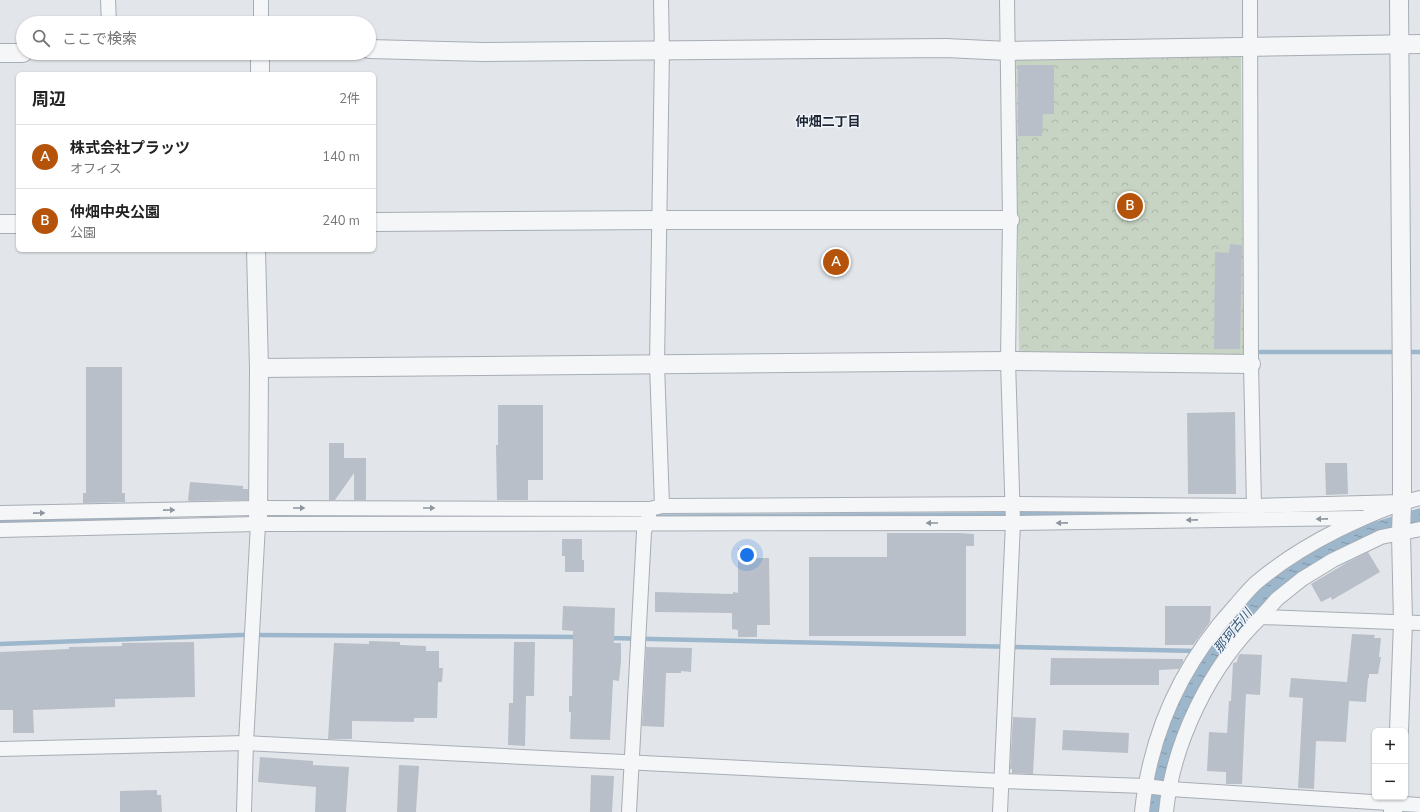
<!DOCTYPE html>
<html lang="ja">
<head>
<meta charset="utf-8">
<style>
  :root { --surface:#fff; --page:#f6f6f6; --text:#222; --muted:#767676; --line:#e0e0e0; --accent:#b45309 }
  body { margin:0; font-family:"Nunito Sans","Noto Sans JP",sans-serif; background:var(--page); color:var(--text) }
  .controls { position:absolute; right:12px; bottom:12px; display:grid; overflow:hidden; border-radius:6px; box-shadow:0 1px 3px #0004 }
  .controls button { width:36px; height:36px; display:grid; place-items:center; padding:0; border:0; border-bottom:1px solid var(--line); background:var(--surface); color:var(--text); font:20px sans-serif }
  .you { position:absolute; left:747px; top:555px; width:14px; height:14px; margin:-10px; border:3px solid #fff; border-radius:50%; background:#1a73e8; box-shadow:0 0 0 6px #1a73e833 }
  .badge { display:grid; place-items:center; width:26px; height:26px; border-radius:50%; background:var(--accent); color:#fff; font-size:13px; font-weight:700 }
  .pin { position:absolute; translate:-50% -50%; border:2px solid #fff; box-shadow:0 1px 4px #0006 }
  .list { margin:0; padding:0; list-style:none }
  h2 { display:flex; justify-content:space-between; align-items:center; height:52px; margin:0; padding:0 16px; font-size:17px }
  h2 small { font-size:13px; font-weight:400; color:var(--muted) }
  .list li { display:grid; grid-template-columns:26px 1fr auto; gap:12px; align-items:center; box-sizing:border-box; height:64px; padding:0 16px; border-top:1px solid var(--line) }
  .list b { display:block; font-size:15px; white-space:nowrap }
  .list p { margin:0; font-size:13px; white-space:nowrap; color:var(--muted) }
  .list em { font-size:13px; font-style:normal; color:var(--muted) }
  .icon { flex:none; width:22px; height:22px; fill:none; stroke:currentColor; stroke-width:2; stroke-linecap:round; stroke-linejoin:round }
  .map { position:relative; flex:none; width:1420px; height:812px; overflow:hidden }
  .search { position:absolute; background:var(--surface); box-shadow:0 1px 3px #0004; left:16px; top:16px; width:360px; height:44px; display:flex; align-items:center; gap:10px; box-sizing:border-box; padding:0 14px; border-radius:22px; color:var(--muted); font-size:15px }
  .panel { position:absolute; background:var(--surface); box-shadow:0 1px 3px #0004; left:16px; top:72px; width:360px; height:180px; border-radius:6px }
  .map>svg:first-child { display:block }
  .park { fill:url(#park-crowns) }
  .water { fill:url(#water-ripples) }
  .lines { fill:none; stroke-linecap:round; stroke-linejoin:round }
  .stream { stroke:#9cb6cb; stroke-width:4.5 }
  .building { fill:#b9bfc8 }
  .minor-casing { stroke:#a7adb5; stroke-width:16 }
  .tertiary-casing { stroke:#a7adb5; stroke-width:20 }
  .minor { stroke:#f4f6f8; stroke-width:14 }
  .tertiary { stroke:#f4f6f8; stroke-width:18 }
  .oneway { fill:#8e959e }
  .labels { text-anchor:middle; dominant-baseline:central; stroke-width:3; stroke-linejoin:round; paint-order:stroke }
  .neighbourhood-label { font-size:13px; font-weight:bold; fill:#1b2534; stroke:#f1f4f8 }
  .water-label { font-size:13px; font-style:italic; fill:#325678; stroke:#f1f4f8 }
</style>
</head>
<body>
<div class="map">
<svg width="1420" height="812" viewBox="0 0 1420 812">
  <defs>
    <pattern id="park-crowns" width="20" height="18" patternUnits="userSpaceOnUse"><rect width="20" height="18" fill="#c8d4c3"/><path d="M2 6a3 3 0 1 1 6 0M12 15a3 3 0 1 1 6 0" fill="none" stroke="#acb7a9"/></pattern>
    <pattern id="water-ripples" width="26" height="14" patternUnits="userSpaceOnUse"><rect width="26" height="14" fill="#9cb6cb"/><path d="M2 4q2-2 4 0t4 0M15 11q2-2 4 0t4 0" fill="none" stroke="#7f95a6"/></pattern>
  </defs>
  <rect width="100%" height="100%" fill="#e2e6ea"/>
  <path class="park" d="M 1241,55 L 1244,356 L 1019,355 L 1016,56 Z"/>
  <path class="water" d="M 1420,508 L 1420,522 L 1331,556 L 1210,674 L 1163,812 L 1146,812 L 1161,734 L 1195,666 L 1236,610 L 1289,561 L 1364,523 L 1371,523 Z"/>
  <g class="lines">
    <g class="stream">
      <path d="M 1260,352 L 1398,352"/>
      <path d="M 1406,352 L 1420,352"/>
      <path d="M 604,517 L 1212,513"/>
      <path d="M 0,520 L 158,519"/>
      <path d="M 608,638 L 1197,651"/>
      <path d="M 0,644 L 241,635 L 579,637"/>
    </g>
  </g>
  <g class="building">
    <path d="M 1018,65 L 1054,65 L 1054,114 L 1043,114 L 1042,136 L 1018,136 Z"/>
    <path d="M 1230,244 L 1242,245 L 1240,349 L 1214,349 L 1215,252 L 1229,253 Z"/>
    <path d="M 86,367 L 122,367 L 122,493 L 125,493 L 125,502 L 83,503 L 83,493 L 86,493 Z"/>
    <path d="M 498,405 L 543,405 L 543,480 L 528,480 L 528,500 L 497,500 L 496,445 L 498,445 Z"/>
    <path d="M 1235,412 L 1236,494 L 1188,494 L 1187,413 Z"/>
    <path d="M 329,443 L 344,443 L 344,458 L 366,458 L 366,500 L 354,500 L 354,473 L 335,500 L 329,500 Z"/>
    <path d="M 1325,463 L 1347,463 L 1348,494 L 1326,495 Z"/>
    <path d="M 190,482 L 243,486 L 243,489 L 248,489 L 248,500 L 190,501 L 188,500 Z"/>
    <path d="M 887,533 L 959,533 L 974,534 L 974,546 L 966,546 L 966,636 L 809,636 L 809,557 L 887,557 Z"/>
    <path d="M 562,539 L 582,539 L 582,560 L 584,560 L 584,572 L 565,572 L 565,556 L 562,556 Z"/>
    <path d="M 738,548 L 750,548 L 750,558 L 769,558 L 770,625 L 757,625 L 757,637 L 738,637 L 738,630 L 732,629 L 732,613 L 655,612 L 655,592 L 733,594 L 733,592 L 738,593 Z"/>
    <path d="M 1368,552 L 1380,572 L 1332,600 L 1331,597 L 1321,602 L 1311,584 L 1348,562 Z"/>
    <path d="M 563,606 L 615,608 L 614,643 L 621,643 L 621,661 L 619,681 L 613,680 L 610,740 L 570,739 L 571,712 L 569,712 L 569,696 L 572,696 L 573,631 L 562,630 Z"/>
    <path d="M 1165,606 L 1211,606 L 1210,622 L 1193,645 L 1165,645 Z"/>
    <path d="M 1352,634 L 1375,635 L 1374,638 L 1381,638 L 1379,657 L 1381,657 L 1378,674 L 1369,674 L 1369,678 L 1368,678 L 1366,702 L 1349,701 L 1346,742 L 1316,741 L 1314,789 L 1298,788 L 1303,698 L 1289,697 L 1291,678 L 1347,682 Z"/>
    <path d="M 369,641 L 400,642 L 400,645 L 426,646 L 426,651 L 439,651 L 439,668 L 443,668 L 442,682 L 438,682 L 437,718 L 414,718 L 414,722 L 352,721 L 352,739 L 328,739 L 334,643 L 369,644 Z"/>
    <path d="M 194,642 L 195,697 L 115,699 L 115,707 L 33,710 L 34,733 L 13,733 L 13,710 L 0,710 L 0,652 L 69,649 L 69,647 L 122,646 L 122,643 Z"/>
    <path d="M 514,642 L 535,642 L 534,696 L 526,696 L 525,746 L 508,745 L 509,703 L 513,703 Z"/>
    <path d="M 646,647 L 692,648 L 691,672 L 681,671 L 681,673 L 666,673 L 664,727 L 642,726 Z"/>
    <path d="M 1240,654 L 1262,655 L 1260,695 L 1246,694 L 1242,784 L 1226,784 L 1226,772 L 1207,771 L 1209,732 L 1227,733 L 1229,701 L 1231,701 L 1233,663 L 1237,662 L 1238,657 Z"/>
    <path d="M 1051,658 L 1183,659 L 1183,662 L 1179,669 L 1159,670 L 1159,685 L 1050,685 Z"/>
    <path d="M 1013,717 L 1036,718 L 1033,774 L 1012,773 L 1012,769 L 1010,769 Z"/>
    <path d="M 1063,730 L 1129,733 L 1128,753 L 1062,750 Z"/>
    <path d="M 260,757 L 313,761 L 313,765 L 349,767 L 346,812 L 315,812 L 316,787 L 258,782 Z"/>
    <path d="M 399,765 L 419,766 L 416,812 L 397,812 Z"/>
    <path d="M 591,775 L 614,776 L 612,812 L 590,812 Z"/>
    <path d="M 157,790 L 157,795 L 161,795 L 162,812 L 120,812 L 120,791 Z"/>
  </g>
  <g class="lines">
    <g class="minor-casing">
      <g id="minor">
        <path d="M 108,0 L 109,23"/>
        <path d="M 661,0 L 662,51 L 657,364 L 662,506"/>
        <path d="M 1250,0 L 1251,364 L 1254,506 L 1256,515"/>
        <path d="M 261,23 L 261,0"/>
        <path d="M 0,513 L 259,508 L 650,509 L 662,506 L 1011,504 L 1254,506 L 1402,502"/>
        <path d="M 0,530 L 258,524 L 1013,523 L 1361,518"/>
        <path d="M 1261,617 L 1277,599 L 1302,579 L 1333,560 L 1381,537 L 1420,529"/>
        <path d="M 0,749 L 246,743 L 1002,781 L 1145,786 L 1170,789 L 1420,805"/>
        <path d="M 244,812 L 246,743 L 258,524"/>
        <path d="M 629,812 L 644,532 L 649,515"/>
        <path d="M 1000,812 L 1013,523 L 1008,361 L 1010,220 L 1007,0"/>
        <path d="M 1142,812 C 1150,734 1182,664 1235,606 C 1242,598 1249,589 1257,582 C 1282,561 1310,544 1338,530 C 1365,517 1391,505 1420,498"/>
        <path d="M 1166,812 C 1173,742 1210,666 1261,617 L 1420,623"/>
      </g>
    </g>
    <g class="tertiary-casing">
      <g id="tertiary">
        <path d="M 1399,0 L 1402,398 L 1402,502 L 1401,534 L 1403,622 L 1399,731"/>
        <path d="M 369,49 L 484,52 L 946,48 L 1008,51 L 1420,44"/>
        <path d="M 0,53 L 23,53"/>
        <path d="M 260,74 L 260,53"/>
        <path d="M 374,222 L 660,220 L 1010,220"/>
        <path d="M 0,224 L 18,224"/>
        <path d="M 256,250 L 259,368 L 258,524"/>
        <path d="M 259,368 L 1008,361 L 1251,364"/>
        <path d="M 1393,812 L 1394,797"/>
      </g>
    </g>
    <use href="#minor" class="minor"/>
    <use href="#tertiary" class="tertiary"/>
  </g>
  <defs><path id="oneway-solid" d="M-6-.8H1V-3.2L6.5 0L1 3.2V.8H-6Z"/></defs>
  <g class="oneway">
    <use href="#oneway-solid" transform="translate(299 508)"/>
    <use href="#oneway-solid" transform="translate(429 508)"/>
    <use href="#oneway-solid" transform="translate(169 510) rotate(-1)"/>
    <use href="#oneway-solid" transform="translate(39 513) rotate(-1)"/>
    <use href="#oneway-solid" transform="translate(1322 519) rotate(179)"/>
    <use href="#oneway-solid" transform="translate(1192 520) rotate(179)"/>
    <use href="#oneway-solid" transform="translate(932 523) rotate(-180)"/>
    <use href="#oneway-solid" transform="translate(1062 523) rotate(179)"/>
  </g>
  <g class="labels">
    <g class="neighbourhood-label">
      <text x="828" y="122">仲畑二丁目</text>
    </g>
    <g class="water-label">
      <text transform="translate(1233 631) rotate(-51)">那珂古川</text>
    </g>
  </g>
</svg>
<div class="controls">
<button>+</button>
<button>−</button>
</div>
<div class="you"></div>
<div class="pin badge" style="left:836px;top:262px">A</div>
<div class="pin badge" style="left:1130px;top:206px">B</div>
<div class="search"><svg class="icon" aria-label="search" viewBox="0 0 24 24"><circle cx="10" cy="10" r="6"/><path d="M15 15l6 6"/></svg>ここで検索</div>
<section class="panel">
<h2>周辺<small>2件</small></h2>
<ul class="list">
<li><span class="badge">A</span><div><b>株式会社プラッツ</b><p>オフィス</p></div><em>140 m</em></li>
<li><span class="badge">B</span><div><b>仲畑中央公園</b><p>公園</p></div><em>240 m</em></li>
</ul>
</section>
</div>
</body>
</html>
